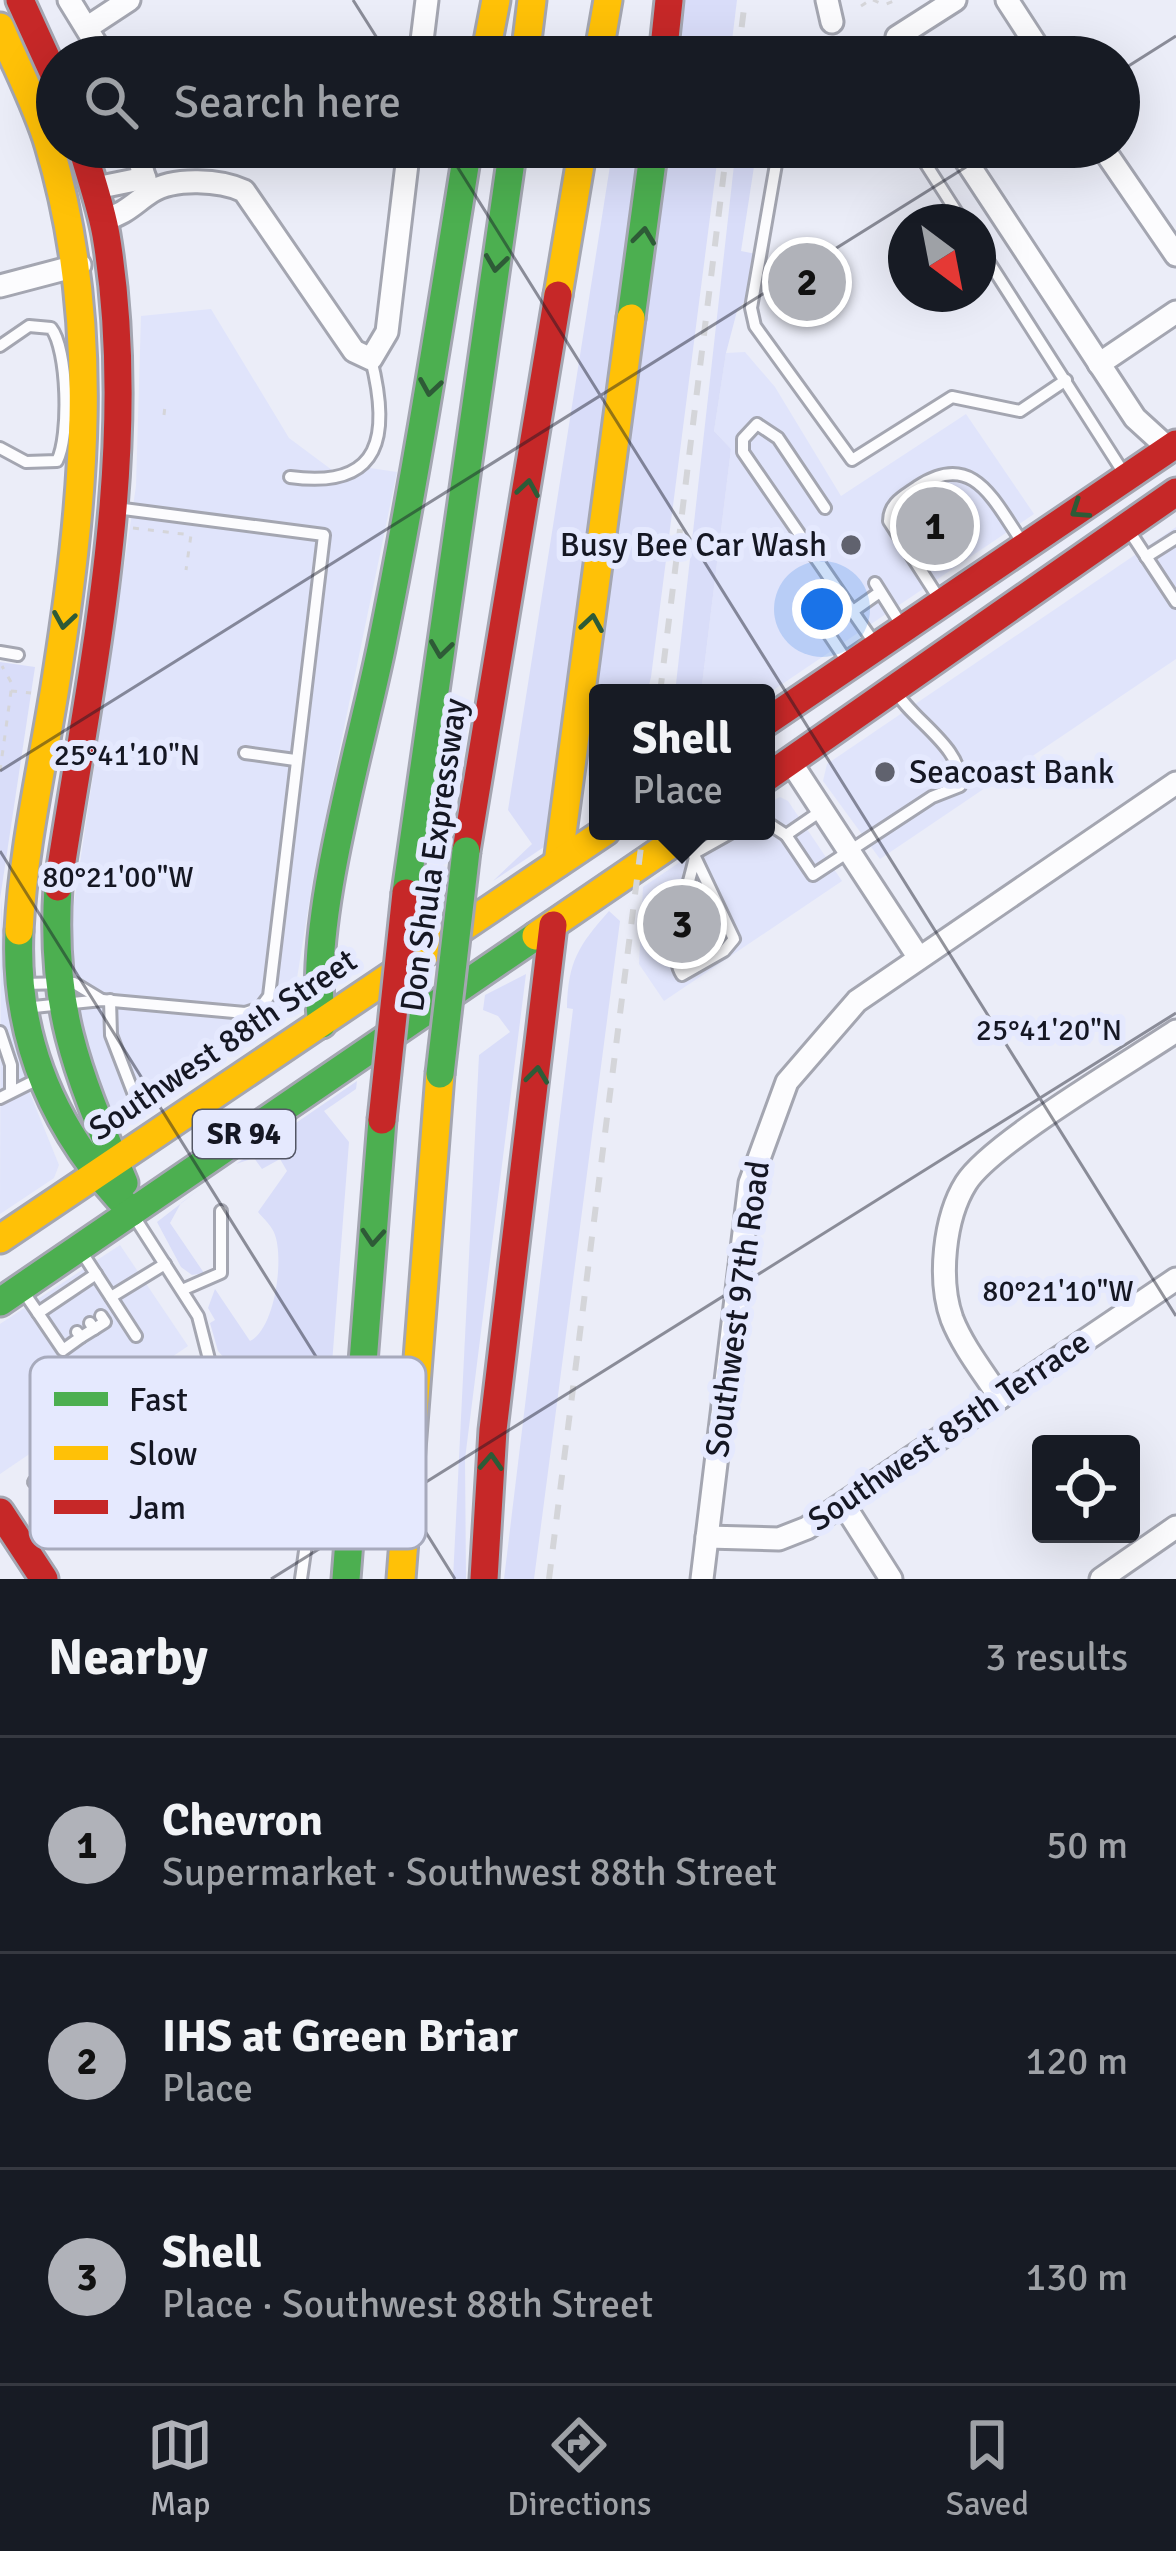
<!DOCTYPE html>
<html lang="en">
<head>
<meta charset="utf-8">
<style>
  :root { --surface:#171b24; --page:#20242c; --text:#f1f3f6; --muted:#9ea1a6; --line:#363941; --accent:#b0b2b9 }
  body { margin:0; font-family:Signika,sans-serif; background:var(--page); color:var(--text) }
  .controls { position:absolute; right:36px; bottom:36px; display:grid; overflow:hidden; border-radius:12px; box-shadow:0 12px 48px #0002 }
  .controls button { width:108px; height:108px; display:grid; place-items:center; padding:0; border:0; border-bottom:3px solid var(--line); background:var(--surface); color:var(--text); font:60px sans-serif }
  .compass { position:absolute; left:888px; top:204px; width:108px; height:108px; border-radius:50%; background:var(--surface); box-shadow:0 12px 48px #0002; rotate:148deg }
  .you { position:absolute; left:822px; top:609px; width:42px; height:42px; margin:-30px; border:9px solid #fff; border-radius:50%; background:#1a73e8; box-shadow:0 0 0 18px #1a73e833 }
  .badge { display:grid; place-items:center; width:78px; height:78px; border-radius:50%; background:var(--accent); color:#111; font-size:39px; font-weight:700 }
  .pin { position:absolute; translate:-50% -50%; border:6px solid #fff; box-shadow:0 3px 12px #0006 }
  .popup { position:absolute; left:589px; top:684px; width:186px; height:156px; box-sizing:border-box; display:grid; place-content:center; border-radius:12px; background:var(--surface); filter:drop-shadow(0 3px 9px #0005); font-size:39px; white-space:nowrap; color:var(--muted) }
  .popup b { font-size:45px; color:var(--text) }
  .popup::after { content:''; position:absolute; left:50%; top:100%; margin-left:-24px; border:24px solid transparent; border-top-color:var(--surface) }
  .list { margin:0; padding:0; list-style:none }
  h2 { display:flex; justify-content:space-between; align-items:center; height:156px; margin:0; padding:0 48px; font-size:51px }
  h2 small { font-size:39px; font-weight:400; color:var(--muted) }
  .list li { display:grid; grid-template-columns:78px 1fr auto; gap:36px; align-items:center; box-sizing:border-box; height:216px; padding:0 48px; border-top:3px solid var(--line) }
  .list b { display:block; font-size:45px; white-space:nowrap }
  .list p { margin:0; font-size:39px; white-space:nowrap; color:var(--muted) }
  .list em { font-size:39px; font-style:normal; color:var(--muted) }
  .icon { flex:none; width:66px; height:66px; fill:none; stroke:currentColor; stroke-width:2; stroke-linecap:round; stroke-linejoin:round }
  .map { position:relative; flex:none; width:1176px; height:1579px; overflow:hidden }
  .search { position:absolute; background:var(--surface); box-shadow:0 12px 48px #0002; left:36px; right:36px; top:36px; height:132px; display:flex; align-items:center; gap:30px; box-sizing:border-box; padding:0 42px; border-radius:66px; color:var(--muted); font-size:45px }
  .sheet { height:804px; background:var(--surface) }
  nav { display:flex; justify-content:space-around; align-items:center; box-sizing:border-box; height:168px; border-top:3px solid var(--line); background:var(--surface); font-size:33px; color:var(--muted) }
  nav a { display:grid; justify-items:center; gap:6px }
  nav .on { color:var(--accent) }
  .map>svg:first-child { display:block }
  .built { fill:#e0e4fb }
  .green { fill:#d9ddf9 }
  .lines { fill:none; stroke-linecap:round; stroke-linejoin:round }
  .lane-casing { stroke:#a4a6b1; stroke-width:16 }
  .street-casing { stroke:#a4a6b1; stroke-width:27 }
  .fast-casing { stroke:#a4a6b1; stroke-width:33 }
  .slow-casing { stroke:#a4a6b1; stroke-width:33 }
  .jam-casing { stroke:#a4a6b1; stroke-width:33 }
  .path { stroke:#d5d5d9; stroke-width:3; stroke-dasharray:6 9; stroke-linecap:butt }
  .lane { stroke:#fcfcfe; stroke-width:10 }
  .street { stroke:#fcfcfe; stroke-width:21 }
  .fast { stroke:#4caf50; stroke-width:27 }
  .slow { stroke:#ffc107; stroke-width:27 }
  .jam { stroke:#c62828; stroke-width:27 }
  .rail { stroke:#d4d5d9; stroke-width:6; stroke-dasharray:15 15; stroke-linecap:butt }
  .fast-bridge-casing { stroke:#a4a6b1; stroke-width:33; stroke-linecap:butt }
  .jam-bridge-casing { stroke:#a4a6b1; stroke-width:33; stroke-linecap:butt }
  .fast-bridge { stroke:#4caf50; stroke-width:27 }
  .jam-bridge { stroke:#c62828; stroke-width:27 }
  .oneway { stroke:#2e5b37 }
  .ticks { fill:none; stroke:#151723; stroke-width:3; stroke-opacity:0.45 }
  .poi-dot { fill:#60626e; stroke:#e5e9fe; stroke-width:4.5 }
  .labels { text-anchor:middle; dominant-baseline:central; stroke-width:12; stroke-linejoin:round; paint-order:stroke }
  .shield { fill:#e5e9fe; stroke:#535665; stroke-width:3 }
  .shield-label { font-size:30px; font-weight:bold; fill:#151723 }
  .poi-label { font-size:33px; fill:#151723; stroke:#e5e9fe; text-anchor:end }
  .street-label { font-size:33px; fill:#151723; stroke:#e5e9fe }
  .key { fill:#e5e9fe; stroke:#a7aabc; stroke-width:3 }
  .key-label { font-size:33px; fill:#151723 }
  .ticks-label { font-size:30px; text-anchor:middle; fill:#151723; stroke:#e5e9fe; stroke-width:12; stroke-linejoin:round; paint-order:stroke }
</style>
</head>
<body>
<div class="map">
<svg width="1176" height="1579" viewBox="0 0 1176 1579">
  <rect width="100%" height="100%" fill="#ebedf8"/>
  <g class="built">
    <path d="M 211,309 L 289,438 L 336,473 L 370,468 L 397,472 L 314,873 L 293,1003 L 234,1034 L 231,1050 L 118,1123 L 110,1114 L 78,1019 L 71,965 L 74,903 L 136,486 L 141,316 Z"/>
    <path d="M 745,352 L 775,387 L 841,496 L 966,414 L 1034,514 L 766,695 L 701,693 L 731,449 L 714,431 L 726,353 Z"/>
    <path d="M 1176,527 L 1176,659 L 880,859 L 823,781 L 827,764 Z"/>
    <path d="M 780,797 L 788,801 L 842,881 L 664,1001 L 639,964 L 643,887 L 726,831 L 766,831 L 766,804 Z"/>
    <path d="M 1,898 L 10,1021 L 27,1086 L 59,1165 L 54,1178 L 0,1214 Z"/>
    <path d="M 120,1245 L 188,1346 L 0,1474 L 0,1324 Z"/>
  </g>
  <g class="green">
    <path d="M 678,0 L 737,0 L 730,57 L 673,57 Z"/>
    <path d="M 613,147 L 647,147 L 553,841 L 493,881 L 532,844 L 508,810 Z"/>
    <path d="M 663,147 L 719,147 L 651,677 L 647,693 L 598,693 L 598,789 L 588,775 L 587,758 Z"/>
    <path d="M 736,147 L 757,147 L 741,251 L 756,254 L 748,297 L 737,311 L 726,353 L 714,431 L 731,449 L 701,693 L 675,693 Z"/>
    <path d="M 0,662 L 35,667 L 0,899 Z"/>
    <path d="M 609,911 L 620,921 L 534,1579 L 504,1579 L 573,1009 L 567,1008 C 568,961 579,945 609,911 Z"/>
    <path d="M 526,974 L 465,1459 L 466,1579 L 453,1579 L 479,1055 L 510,1032 L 498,1016 L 483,1010 L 485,995 Z"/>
    <path d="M 357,1081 L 356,1089 L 324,1111 L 349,1142 L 322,1494 L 260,1399 L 218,1351 L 210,1323 L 215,1320 L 208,1308 L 215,1289 L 250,1341 C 275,1329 284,1260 275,1235 C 273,1227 263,1218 258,1212 L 287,1171 L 280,1159 L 262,1169 L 254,1158 L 236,1164 Z"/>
    <path d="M 201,1188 L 181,1203 L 170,1223 L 204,1273 L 192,1275 L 181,1267 L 157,1222 Z"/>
  </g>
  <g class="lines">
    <g class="lane-casing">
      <g id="lane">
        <path d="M 850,57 L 867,57"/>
        <path d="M 779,147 L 751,308 L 755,326 L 852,460 L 952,397 L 1020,411 L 1066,380"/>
        <path d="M 915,147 L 963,222"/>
        <path d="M 978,245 L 1125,475"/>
        <path d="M 0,346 L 29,326 L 51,328 C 68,349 70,437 57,461 L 26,462 L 0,448"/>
        <path d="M 290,477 C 383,490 390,434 371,359"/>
        <path d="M 825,508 L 778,438 L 757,424 L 743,439 L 743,452 L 875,644"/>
        <path d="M 1128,529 L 1176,602"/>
        <path d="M 1146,557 L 1176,538"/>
        <path d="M 875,583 L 902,626"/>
        <path d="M 938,597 L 889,521 C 889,503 903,497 917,487 C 974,449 994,502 1023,543"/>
        <path d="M 853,611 L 880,592"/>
        <path d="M 822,624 L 848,663"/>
        <path d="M 0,652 L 18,655"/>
        <path d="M 245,753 L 295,760"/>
        <path d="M 821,811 L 786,835 L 813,875 L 932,797 L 960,786 C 964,747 911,720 895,690"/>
        <path d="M 766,822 L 786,835"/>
        <path d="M 693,854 L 734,831"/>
        <path d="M 695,857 L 734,939 L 724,951 L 682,975 C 665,950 689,887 695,857 Z"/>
        <path d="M 20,984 L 74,983 L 102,1000"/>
        <path d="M 110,1000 L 111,1035 L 138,1105"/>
        <path d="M 24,1008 L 102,1000 L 245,1013 L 260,1008 L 269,996 L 324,535 L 116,508"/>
        <path d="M 0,1032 L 11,1065 L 11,1092"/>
        <path d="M 0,1098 L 40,1078"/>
        <path d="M 135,1218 L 198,1316 L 210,1363 L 303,1508 L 308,1530 L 301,1579"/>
        <path d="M 81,1251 L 136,1336"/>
        <path d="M 182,1290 L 221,1273 L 221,1211"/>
        <path d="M 25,1294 L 38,1313 L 96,1274"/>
        <path d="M 111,1297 L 165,1264"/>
        <path d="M 38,1313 L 63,1350 L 81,1337 L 77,1332"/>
        <path d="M 94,1329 L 105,1322 L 101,1316"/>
        <path d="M 81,1337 L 94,1329 L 90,1323"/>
        <path d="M 34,1482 L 210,1363"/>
      </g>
    </g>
    <g class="street-casing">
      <g id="street">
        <path d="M 69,0 L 104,57"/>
        <path d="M 827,0 L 832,22"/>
        <path d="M 1007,0 L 1044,57"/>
        <path d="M 88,27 L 129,0"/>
        <path d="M 420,57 L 427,0"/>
        <path d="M 893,57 L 897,37 L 955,0"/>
        <path d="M 136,147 L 147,187"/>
        <path d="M 957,147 L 1135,418 L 1169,449"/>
        <path d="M 1102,147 L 1176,255"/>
        <path d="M 96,188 L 145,178"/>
        <path d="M 103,220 C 126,214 134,203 151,192 C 174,177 221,180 244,191 L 354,351 L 371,359 L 387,332 L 409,147"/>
        <path d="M 0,286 L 80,265"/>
        <path d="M 1099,364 L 1176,312"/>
        <path d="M 790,761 L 919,958"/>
        <path d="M 1000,1398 C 984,1373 963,1347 952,1319 C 938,1280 944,1218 966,1183 C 991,1143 1130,1062 1176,1031"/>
        <path d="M 844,1505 L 891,1579"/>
        <path d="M 707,1537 L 779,1539 L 807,1528 L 1176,1279"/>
        <path d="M 702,1579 L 750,1183 L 787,1082 L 857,1001 L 1176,783"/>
        <path d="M 1101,1579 L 1176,1527"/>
      </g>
    </g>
    <g class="fast-casing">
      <g id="fast">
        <path d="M 631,318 L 654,147"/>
        <path d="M 58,887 C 50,1011 78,1073 124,1183"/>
        <path d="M 406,893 L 513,147"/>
        <path d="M 19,931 C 14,1041 56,1135 132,1212"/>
        <path d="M 322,1024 C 307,926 360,751 381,649 C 415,482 441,315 468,147"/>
        <path d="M 0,1302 L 536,936"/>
        <path d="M 346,1579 L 382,1120"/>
      </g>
    </g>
    <g class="slow-casing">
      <g id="slow">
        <path d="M 0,27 C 16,66 37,105 49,145 C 103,325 84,505 55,687 C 42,768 23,850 19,931"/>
        <path d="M 485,57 L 496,0"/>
        <path d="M 525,57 L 532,0"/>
        <path d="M 598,57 L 608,0"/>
        <path d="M 558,295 L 583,147"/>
        <path d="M 558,863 L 631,318"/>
        <path d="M 536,936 L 690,831"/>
        <path d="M 0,1239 L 606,831"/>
        <path d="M 401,1579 L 440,1074"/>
      </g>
    </g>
    <g class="jam-casing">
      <g id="jam">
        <path d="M 20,0 L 57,81"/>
        <path d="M 663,57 L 669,0"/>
        <path d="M 766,722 L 1176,444"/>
        <path d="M 766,778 L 1176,492"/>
        <path d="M 466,851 L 558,295"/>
        <path d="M 58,887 C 90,674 142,452 106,235 C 101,206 90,176 82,147"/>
        <path d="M 0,1512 L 44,1579"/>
        <path d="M 484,1579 L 493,1430 L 553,925"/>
      </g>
    </g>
    <g class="path">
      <path d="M 873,0 L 884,5 L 896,0"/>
      <path d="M 861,6 L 870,0"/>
      <path d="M 164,415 L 165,406"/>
      <path d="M 133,528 L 191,535 L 186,570"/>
      <path d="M 11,691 L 31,693"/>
      <path d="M 0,771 L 12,684 L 2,666"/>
    </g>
    <use href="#lane" class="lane"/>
    <use href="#street" class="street"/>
    <use href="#fast" class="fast"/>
    <use href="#slow" class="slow"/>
    <use href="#jam" class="jam"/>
    <g class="rail">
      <path d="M 738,57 L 745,0"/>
      <path d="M 660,693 L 727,147"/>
      <path d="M 549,1579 L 643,831"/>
    </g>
    <g class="fast-bridge-casing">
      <path id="fast-bridge" d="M 440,1074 L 466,851"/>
    </g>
    <g class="jam-bridge-casing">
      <path id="jam-bridge" d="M 382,1120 L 406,893"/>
    </g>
    <use href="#fast-bridge" class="fast-bridge"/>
    <use href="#jam-bridge" class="jam-bridge"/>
  </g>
  <defs><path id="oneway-chevron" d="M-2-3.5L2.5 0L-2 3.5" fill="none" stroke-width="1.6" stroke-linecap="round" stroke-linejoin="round" transform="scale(3)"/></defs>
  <g class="oneway">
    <use href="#oneway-chevron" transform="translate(644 236) rotate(-83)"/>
    <use href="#oneway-chevron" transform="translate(496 263) rotate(98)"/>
    <use href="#oneway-chevron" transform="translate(430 387) rotate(99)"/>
    <use href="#oneway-chevron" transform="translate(528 488) rotate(-81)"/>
    <use href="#oneway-chevron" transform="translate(1079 510) rotate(146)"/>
    <use href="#oneway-chevron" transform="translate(64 620) rotate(99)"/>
    <use href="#oneway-chevron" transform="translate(592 623) rotate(-81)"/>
    <use href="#oneway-chevron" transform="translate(441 649) rotate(98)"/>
    <use href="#oneway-chevron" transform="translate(537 1075) rotate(-83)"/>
    <use href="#oneway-chevron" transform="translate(373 1237) rotate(94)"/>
    <use href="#oneway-chevron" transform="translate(491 1462) rotate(-87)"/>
  </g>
  <path class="ticks" d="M 353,0 L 389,57M 1119,72 L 1176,36M 445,147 L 1176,1316M 0,771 L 998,147M 0,851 L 455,1579M 271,1579 L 1176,1013"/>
  <g class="poi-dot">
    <circle cx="851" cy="545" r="12"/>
    <circle cx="885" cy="772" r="12"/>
  </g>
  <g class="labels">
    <rect class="shield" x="193" y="1110" width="102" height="48" rx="9"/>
    <g class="shield-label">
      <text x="244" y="1134">SR 94</text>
    </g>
    <g class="poi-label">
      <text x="827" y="545">Busy Bee Car Wash</text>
      <text x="909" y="772" text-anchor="start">Seacoast Bank</text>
    </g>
    <g class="street-label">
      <text transform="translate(434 855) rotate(-82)">Don Shula Expressway</text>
      <text transform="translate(223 1045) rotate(-34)">Southwest 88th Street</text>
      <text transform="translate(738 1309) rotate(-82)">Southwest 97th Road</text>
      <text transform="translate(949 1431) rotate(-34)">Southwest 85th Terrace</text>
    </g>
  </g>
  <rect x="30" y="1357" width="396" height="192" rx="18" class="key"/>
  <rect x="54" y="1392" width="54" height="14" fill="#4caf50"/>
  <rect x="54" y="1446" width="54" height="14" fill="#ffc107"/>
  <rect x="54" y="1500" width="54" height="14" fill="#c62828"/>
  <g class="key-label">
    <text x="129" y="1411">Fast</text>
    <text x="129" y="1465">Slow</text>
    <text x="129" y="1519">Jam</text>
  </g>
  <g class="ticks-label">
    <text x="127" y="765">25°41'10"N</text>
    <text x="118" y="887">80°21'00"W</text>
    <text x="1049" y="1040">25°41'20"N</text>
    <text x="1058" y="1301">80°21'10"W</text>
  </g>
</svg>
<div class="controls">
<button><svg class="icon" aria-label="locate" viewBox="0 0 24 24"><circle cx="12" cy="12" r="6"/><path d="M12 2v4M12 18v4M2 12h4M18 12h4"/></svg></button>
</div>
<svg class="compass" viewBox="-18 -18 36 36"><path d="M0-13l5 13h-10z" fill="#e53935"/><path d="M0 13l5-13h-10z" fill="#9ea1a6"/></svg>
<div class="you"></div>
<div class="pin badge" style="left:935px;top:526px">1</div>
<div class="pin badge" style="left:807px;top:282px">2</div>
<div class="pin badge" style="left:682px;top:924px">3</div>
<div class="popup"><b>Shell</b>Place</div>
<div class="search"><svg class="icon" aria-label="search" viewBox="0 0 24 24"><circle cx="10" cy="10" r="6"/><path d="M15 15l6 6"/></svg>Search here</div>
</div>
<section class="sheet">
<h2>Nearby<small>3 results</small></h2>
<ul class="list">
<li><span class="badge">1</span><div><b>Chevron</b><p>Supermarket · Southwest 88th Street</p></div><em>50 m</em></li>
<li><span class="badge">2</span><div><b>IHS at Green Briar</b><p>Place</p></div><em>120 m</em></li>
<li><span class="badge">3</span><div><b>Shell</b><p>Place · Southwest 88th Street</p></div><em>130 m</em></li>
</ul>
</section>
<nav>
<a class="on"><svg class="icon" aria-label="map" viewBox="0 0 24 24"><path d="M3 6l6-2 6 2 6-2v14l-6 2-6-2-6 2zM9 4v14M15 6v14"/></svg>Map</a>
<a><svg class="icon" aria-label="directions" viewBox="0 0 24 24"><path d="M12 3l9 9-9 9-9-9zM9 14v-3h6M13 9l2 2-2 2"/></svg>Directions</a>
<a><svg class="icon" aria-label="saved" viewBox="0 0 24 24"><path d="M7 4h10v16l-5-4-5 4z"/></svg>Saved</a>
</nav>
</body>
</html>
